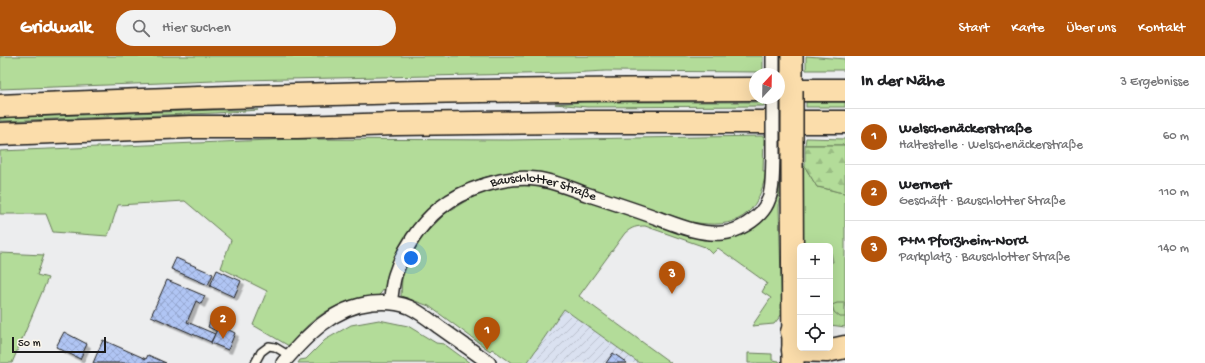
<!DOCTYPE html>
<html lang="de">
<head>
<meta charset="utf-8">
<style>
  :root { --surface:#fff; --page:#f2f2f2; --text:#202124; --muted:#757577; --line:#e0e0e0; --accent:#b45309 }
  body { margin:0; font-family:"Gochi Hand",sans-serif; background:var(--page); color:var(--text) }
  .controls { position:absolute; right:12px; bottom:12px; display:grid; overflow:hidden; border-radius:6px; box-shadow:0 4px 16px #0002 }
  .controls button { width:36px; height:36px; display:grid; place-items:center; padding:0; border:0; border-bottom:1px solid var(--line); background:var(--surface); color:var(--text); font:20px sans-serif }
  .compass { position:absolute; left:749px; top:12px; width:36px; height:36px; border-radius:50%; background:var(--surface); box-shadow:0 4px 16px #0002; rotate:22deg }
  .scale { position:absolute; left:12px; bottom:10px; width:94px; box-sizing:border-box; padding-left:4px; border:2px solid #1c1c1c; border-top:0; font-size:11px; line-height:14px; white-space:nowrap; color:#1c1c1c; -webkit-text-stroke:3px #fbf7ec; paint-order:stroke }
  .you { position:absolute; left:411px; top:202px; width:14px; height:14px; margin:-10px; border:3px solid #fff; border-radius:50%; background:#1a73e8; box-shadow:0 0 0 6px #1a73e833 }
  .badge { display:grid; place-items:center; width:26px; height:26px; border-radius:50%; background:var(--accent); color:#fff; font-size:13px; font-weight:700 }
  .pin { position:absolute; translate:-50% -33px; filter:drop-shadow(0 1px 2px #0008) }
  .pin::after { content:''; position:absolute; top:21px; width:14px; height:12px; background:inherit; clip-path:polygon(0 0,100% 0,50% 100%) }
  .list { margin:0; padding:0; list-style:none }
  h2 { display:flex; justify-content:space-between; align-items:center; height:52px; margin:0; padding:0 16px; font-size:17px }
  h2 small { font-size:13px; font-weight:400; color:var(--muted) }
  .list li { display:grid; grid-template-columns:26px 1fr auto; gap:12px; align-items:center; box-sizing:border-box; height:56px; padding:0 16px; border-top:1px solid var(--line) }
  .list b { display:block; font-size:15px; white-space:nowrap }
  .list p { margin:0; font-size:13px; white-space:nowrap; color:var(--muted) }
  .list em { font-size:13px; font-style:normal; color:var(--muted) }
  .icon { flex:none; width:22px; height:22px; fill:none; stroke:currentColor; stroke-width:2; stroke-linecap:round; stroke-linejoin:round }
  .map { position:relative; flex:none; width:845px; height:307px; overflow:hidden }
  header { display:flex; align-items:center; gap:24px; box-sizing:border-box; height:56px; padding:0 20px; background:var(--accent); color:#fff }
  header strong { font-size:19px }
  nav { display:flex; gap:22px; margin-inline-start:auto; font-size:14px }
  .search { width:280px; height:36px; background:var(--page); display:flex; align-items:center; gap:10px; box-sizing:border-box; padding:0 14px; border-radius:22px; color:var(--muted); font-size:15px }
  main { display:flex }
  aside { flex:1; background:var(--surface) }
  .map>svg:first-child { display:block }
  .industrial { fill:url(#industrial-furrows) }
  .green { fill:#b3dc99; stroke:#687c5a }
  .forest { fill:url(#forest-firs); stroke:#687c5a }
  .building { fill:url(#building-cross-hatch); stroke:#1c1c1c; filter:url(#shadow) }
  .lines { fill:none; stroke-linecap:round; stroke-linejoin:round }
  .lane-casing { stroke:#1c1c1c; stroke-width:10 }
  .street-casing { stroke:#1c1c1c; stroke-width:16 }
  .primary-casing { stroke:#1c1c1c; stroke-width:24 }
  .highway-casing { stroke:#1c1c1c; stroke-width:25 }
  .lane { stroke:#fbf7ec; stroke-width:7 }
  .street { stroke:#fbf7ec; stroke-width:13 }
  .primary { stroke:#fbddab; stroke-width:21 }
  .highway { stroke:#fbddab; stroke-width:22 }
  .street-bridge-casing { stroke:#1c1c1c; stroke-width:16; stroke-linecap:butt }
  .primary-bridge-casing { stroke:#1c1c1c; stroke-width:24; stroke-linecap:butt }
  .street-bridge { stroke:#fbf7ec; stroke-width:13 }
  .primary-bridge { stroke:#fbddab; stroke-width:21 }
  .labels { text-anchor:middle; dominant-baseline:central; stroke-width:3.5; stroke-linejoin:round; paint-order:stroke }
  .street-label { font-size:13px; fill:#1c1c1c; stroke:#fbf7ec }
</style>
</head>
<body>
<header>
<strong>Gridwalk</strong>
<div class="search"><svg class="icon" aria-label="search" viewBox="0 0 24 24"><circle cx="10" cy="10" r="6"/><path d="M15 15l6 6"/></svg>Hier suchen</div>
<nav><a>Start</a><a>Karte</a><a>Über uns</a><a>Kontakt</a></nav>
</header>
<main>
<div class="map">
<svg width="845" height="307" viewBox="0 0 845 307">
  <defs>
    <pattern id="industrial-furrows" width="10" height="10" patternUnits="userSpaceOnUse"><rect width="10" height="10" fill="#dae1f0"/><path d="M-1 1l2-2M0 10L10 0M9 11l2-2" fill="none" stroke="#bac0cd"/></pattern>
    <pattern id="forest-firs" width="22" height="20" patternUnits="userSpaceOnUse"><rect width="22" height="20" fill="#b3dc99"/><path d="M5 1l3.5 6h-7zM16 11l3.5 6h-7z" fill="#99bc83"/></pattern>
    <pattern id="building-cross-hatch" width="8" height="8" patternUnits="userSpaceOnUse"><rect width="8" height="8" fill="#b0c5f4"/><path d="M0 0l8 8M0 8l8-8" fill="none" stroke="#97a9d1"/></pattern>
    <filter id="shadow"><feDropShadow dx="3.5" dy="3.5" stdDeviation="0" flood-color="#0004"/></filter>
  </defs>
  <rect width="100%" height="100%" fill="#ecedee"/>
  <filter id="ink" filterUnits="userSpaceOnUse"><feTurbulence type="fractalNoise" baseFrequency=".025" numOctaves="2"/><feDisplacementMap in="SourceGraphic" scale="8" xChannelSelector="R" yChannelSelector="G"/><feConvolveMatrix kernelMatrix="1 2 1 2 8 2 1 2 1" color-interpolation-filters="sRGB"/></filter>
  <g filter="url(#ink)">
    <path class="industrial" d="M 564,253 L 639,307 L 527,307 Z"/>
    <g class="green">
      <path d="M 0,0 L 763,0 L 763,16 L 606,15 L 568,17 L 241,24 L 0,33 Z"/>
      <path d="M 806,0 L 845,3 L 845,14 L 806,14 Z"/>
      <path d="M 584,46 L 764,46 L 764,50 L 587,51 L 555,48 Z"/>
      <rect x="806" y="46" width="39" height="5"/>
      <path d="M 216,54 L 258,54 L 215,57 L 0,65 L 0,62 Z"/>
      <path d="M 764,80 L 763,115 L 766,115 C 759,160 736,174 692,166 C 662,156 632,146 603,137 C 579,129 555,120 530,117 C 492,112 446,133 421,160 C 408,174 401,191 392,206 C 391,208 390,212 390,215 C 387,226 386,233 377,241 L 373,241 C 365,242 356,242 348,245 C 323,254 305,269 289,290 L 253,269 L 267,235 L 221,212 L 231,184 L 185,145 L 118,149 L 108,180 L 53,176 L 46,158 L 0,158 L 0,95 L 295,83 L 509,84 Z"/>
      <path d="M 806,82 L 845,83 L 845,89 L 805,89 Z"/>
      <path d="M 803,110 L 805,111 L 817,131 C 827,132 835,136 845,137 L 845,271 L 830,269 L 830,206 L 833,206 L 831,197 L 830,196 L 830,190 L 802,190 Z"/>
      <path d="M 779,127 L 780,127 L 779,152 L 782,258 L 774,268 L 752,270 L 771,242 L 762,236 L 767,227 L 718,192 L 712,198 L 705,191 L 645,170 C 637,170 632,171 625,177 L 579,240 L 671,307 L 639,307 L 564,253 L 527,307 L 512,307 L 492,293 L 490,295 L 429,250 L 401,240 L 402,222 L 409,203 L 421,182 L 446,157 L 474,140 L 504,130 L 535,129 L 571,138 L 722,182 L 775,144 Z"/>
      <path d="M 0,197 L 44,199 L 37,219 L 48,222 L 12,307 L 0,307 Z"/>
      <path d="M 379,264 L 408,270 L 436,287 L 444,288 L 470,307 L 298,307 L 300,304 L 306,303 L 325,284 L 351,269 Z"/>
      <path d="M 748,297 L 772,298 L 772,304 L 779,305 L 780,307 L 748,307 Z"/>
    </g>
    <g class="forest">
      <path d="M 805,89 L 845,89 L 845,137 C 835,136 827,132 817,131 L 805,111 Z"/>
      <path d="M 837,247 L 845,247 L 845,261 L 840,261 L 834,256 L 832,249 Z"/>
    </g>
    <g class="building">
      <path d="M 176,202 L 213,218 L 208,229 L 171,213 Z"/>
      <path d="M 217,214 L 241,225 L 234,241 L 210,230 Z"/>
      <path d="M 167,224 L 205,240 L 201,248 L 196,245 L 187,266 L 215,278 L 211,286 L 151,260 Z"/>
      <path d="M 210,265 L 219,269 L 217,275 L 208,271 Z"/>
      <path d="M 219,269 L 235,277 L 228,294 L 211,287 Z"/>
      <path d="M 64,276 L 87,288 L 80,303 L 56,291 Z"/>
      <path d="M 103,284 L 146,303 L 148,299 L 166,307 L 93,307 Z"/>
      <path d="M 613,297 L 627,307 L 606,307 Z"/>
    </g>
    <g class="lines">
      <g class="lane-casing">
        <path id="lane" d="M 255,307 L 261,296 L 269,290 L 275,291 L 290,300"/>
      </g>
      <g class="street-casing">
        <g id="street">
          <path d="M 773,18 L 773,0"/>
          <path id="s1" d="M 390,246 C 392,238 392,228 395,219 C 403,194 419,169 440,152 C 463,133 506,119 536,123 C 553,125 570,132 586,138 C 611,146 636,154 660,163 C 679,170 701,179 722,177 C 737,176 757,164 765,151 C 774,137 772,117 773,101"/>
          <path d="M 283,307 C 307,279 334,251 372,247 C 385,246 397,246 409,251 C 420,256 430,264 439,271 C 456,283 473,295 489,307"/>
        </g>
      </g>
      <g class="primary-casing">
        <g id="primary">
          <path d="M 792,0 L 792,34"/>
          <path d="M 792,101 L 793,307"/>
        </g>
      </g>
      <g class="highway-casing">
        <g id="highway">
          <path d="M 779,34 L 845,34"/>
          <path d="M 0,50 C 252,38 503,33 755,33"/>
          <path d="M 0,78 L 191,71 L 297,71 L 396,68 L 564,66 L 845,66"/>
          <path d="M 792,276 L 800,276"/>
          <path d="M 793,294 L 827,295 L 845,291"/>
        </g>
      </g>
      <use href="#lane" class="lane"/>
      <use href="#street" class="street"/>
      <use href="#primary" class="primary"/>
      <use href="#highway" class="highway"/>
      <g class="street-bridge-casing">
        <path id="street-bridge" d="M 773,101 L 773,42"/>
      </g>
      <g class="primary-bridge-casing">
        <path id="primary-bridge" d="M 792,101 L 792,34"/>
      </g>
      <use href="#street-bridge" class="street-bridge"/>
      <use href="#primary-bridge" class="primary-bridge"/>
    </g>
  </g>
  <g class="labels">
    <g class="street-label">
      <text stroke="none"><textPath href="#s1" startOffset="220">Bauschlotter Straße</textPath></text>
    </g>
  </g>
</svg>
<div class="controls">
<button>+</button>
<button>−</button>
<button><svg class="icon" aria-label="locate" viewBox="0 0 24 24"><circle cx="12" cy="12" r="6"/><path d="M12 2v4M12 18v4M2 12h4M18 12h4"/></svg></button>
</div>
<svg class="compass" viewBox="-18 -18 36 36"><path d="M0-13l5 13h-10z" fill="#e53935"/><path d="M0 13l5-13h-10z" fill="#757577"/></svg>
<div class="scale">50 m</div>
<div class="you"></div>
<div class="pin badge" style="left:487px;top:294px">1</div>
<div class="pin badge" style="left:223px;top:283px">2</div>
<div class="pin badge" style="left:672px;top:238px">3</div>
</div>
<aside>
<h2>In der Nähe<small>3 Ergebnisse</small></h2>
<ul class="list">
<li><span class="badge">1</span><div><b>Welschenäckerstraße</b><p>Haltestelle · Welschenäckerstraße</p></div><em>60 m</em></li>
<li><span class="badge">2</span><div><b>Wernert</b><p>Geschäft · Bauschlotter Straße</p></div><em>110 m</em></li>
<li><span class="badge">3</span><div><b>P+M Pforzheim-Nord</b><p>Parkplatz · Bauschlotter Straße</p></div><em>140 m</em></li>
</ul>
</aside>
</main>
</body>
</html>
